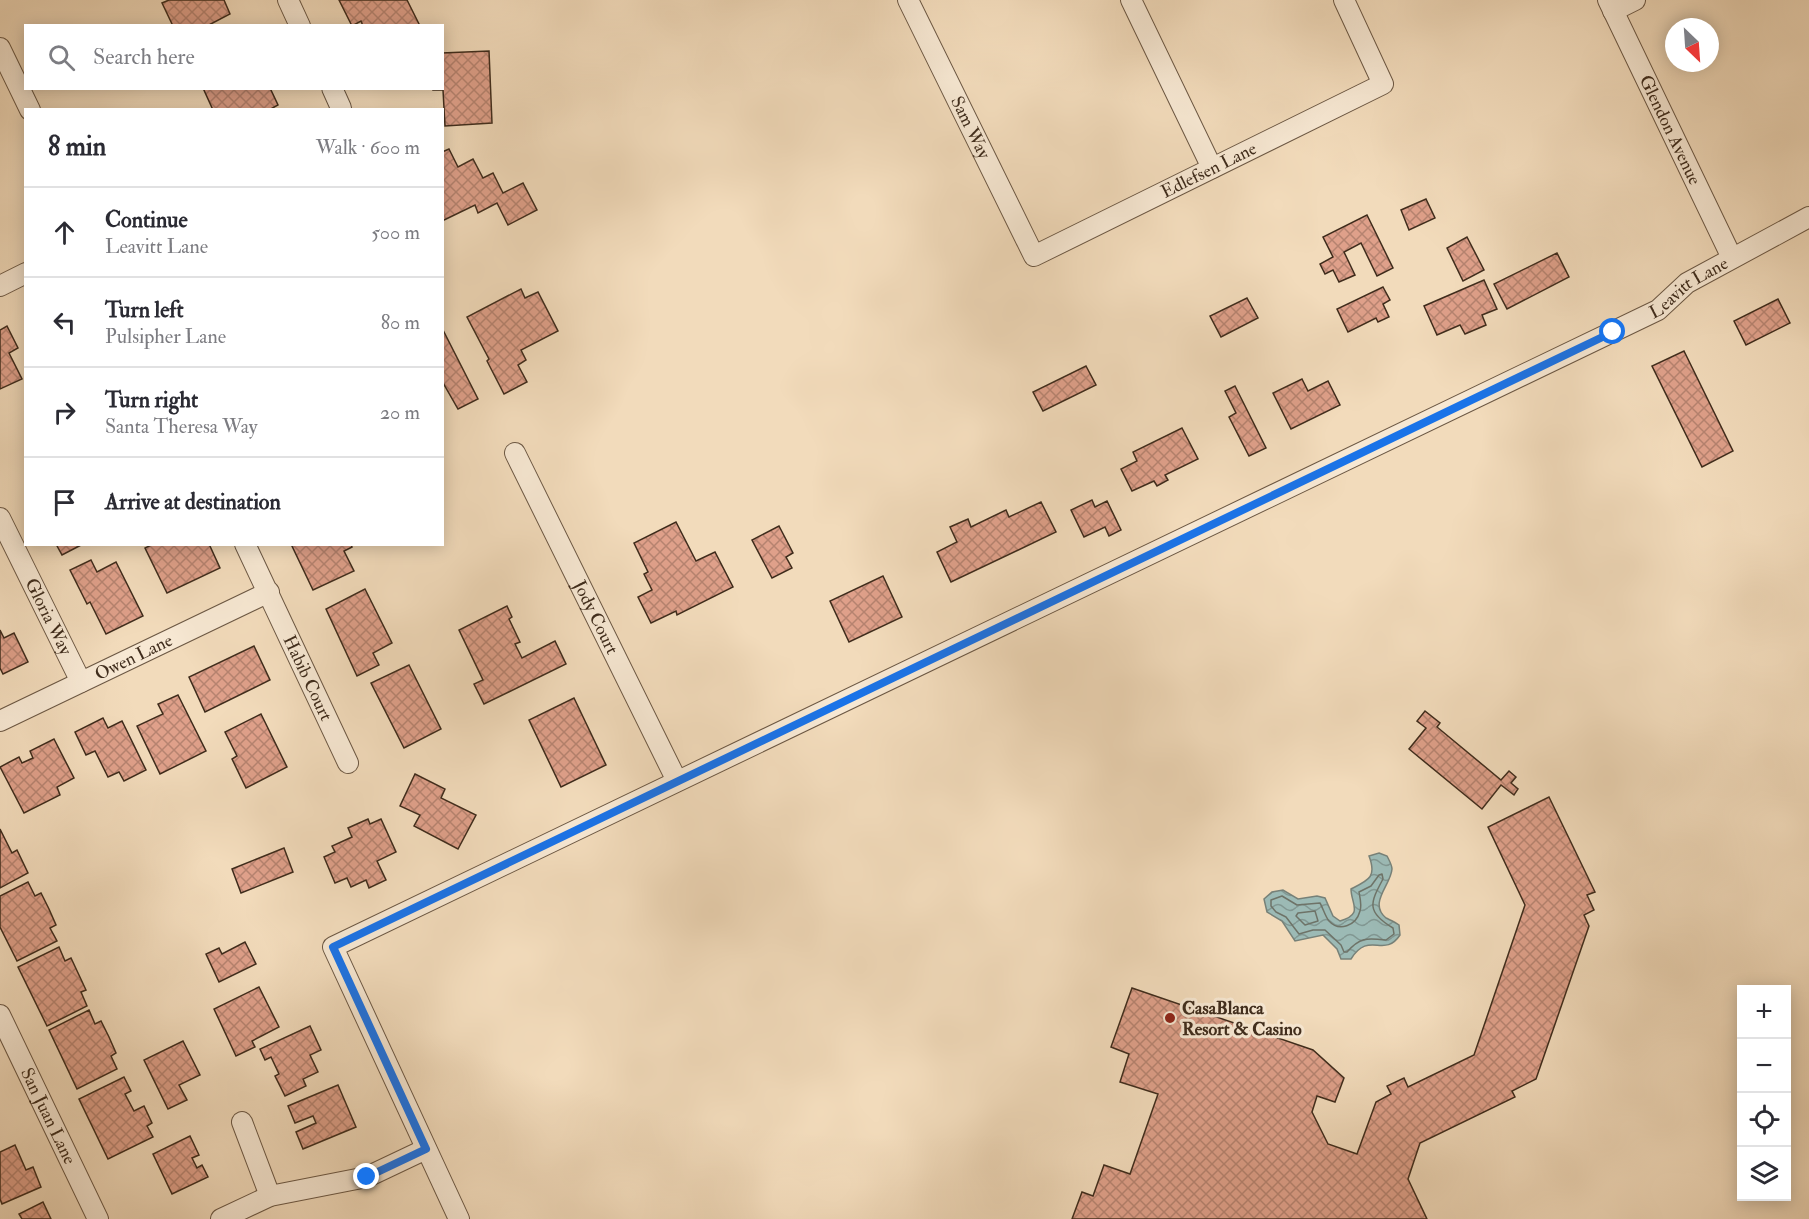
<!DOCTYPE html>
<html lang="en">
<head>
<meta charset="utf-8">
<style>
  :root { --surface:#fff; --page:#f2f2f3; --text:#2b2b33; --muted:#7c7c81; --line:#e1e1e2 }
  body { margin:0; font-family:"IM FELL Double Pica",serif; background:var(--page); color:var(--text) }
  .controls { position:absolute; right:18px; bottom:18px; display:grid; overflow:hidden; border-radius:0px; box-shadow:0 3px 15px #0003 }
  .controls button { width:54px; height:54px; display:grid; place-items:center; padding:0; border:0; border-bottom:2px solid var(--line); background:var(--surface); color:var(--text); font:30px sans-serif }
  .compass { position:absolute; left:1665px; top:18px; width:54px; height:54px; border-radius:50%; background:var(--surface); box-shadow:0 3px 15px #0003; rotate:155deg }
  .stop { position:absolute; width:18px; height:18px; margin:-14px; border:4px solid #1a73e8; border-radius:50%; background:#fff }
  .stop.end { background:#1a73e8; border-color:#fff; box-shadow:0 2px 6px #0008 }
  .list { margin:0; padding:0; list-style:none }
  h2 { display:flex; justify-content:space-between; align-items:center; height:78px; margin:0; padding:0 24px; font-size:26px }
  h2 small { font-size:20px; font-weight:400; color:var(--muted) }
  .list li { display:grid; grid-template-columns:39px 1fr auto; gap:18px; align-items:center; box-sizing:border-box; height:90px; padding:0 24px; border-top:2px solid var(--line) }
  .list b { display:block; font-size:22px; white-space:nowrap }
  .list p { margin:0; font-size:20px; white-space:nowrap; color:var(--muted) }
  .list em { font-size:20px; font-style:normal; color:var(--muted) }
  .icon { flex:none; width:33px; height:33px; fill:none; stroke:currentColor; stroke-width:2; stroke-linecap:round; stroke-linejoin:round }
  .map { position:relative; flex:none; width:1809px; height:1219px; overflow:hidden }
  .search { position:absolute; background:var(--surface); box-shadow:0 3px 15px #0003; left:24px; top:24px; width:420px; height:66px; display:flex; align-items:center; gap:15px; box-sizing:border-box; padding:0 21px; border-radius:0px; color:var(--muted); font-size:22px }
  .panel { position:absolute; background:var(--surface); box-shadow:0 3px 15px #0003; left:24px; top:108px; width:420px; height:438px; border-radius:0px }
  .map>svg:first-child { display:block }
  .water { fill:url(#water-waves); stroke:#778178; stroke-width:1.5 }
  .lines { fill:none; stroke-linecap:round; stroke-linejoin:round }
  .shore { stroke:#6e7368; stroke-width:1.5 }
  .building { fill:url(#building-cross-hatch); stroke:#3f2c1c; stroke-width:1.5 }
  .minor-casing { stroke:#6c5844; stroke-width:22 }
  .minor { stroke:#f7e8d3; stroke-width:20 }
  .route { stroke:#1a73e8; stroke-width:8 }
  .poi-dot { fill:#8f2418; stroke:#f7e8d3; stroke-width:2 }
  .labels { text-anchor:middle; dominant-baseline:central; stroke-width:6; stroke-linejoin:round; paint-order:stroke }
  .street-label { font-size:18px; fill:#3f2c1c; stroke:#f7e8d3 }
  .poi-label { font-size:18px; font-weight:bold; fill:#3f2c1c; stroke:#f7e8d3; text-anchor:start }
</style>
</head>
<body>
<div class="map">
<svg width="1809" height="1219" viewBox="0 0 1809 1219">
  <defs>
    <pattern id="water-waves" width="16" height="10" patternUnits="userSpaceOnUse" patternTransform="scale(1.5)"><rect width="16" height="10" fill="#9cbab5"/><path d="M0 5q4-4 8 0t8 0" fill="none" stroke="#819792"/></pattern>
    <pattern id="building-cross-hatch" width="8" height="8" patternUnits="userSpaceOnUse" patternTransform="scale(1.5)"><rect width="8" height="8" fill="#dfa08a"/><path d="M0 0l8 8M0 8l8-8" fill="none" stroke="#b68370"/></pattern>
  </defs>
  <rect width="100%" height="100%" fill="#f2dbbb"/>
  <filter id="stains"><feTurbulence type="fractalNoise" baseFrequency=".00333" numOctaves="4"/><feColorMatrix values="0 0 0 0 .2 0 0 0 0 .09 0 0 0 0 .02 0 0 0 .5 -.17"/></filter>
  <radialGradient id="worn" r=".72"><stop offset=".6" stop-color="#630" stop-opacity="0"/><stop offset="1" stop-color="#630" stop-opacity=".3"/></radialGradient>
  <path class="water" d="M 1379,853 L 1387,856 C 1389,860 1392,865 1392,869 C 1391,885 1368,903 1386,918 C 1390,920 1395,922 1399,925 L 1400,935 C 1384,959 1369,930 1351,959 L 1341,959 L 1337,949 L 1323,935 L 1295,941 L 1282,921 L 1267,912 L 1264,899 L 1272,892 L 1283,890 L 1298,899 L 1317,896 L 1325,898 L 1333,916 L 1340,921 C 1364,914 1351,904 1351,889 C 1369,880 1377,877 1369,856 Z"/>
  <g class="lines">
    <g class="shore">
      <path d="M 1382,874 L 1383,879 C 1370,903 1366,912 1393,928 L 1394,934 L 1386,940 C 1367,938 1360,937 1347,952 L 1344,952 L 1341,945 L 1325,930 L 1313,930 L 1299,934 L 1286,917 L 1276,912 L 1271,906 L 1271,900 L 1282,896 L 1297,905 L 1320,903 C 1323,908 1325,916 1329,921 C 1339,932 1356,926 1360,911 C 1362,905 1360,898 1359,892 L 1371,886 L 1379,875 Z"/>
      <path d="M 1315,911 L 1318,921 L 1305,925 L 1296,916 L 1298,913 Z"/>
    </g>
  </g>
  <g class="building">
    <path d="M 169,0 L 224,0 L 230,14 L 207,26 L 173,26 L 162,3 Z"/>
    <path d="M 339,0 L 407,0 L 420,26 L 363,26 L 361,21 L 352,26 Z"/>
    <path d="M 489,51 L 492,123 L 445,126 L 443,90 L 433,90 L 433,88 L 442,88 L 442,53 Z"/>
    <path d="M 203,88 L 270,88 L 278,105 L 269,110 L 213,110 Z"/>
    <path d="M 449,149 L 458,167 L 473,159 L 483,178 L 493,173 L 503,193 L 523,183 L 537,210 L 508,225 L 497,203 L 478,213 L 475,205 L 442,221 L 442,152 Z"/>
    <path d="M 1426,199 L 1435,218 L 1409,230 L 1401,210 Z"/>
    <path d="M 1367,215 L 1393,268 L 1377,276 L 1361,243 L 1344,252 L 1355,275 L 1339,282 L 1333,270 L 1325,274 L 1320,264 L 1333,257 L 1323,237 Z"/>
    <path d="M 1467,237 L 1484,270 L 1463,281 L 1447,248 Z"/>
    <path d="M 1557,253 L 1569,277 L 1507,309 L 1494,284 Z"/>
    <path d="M 1484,280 L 1497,309 L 1482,315 L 1486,325 L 1465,334 L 1460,325 L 1437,335 L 1424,306 Z"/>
    <path d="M 1383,287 L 1390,300 L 1383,304 L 1389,317 L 1378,322 L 1376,318 L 1348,332 L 1337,309 Z"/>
    <path d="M 521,289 L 525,298 L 538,292 L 558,331 L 521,350 L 526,360 L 518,365 L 527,382 L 504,394 L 487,361 L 489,359 L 467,317 Z"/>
    <path d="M 1247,298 L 1258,318 L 1221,337 L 1210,316 Z"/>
    <path d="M 1778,299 L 1790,323 L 1746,345 L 1734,321 Z"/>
    <path d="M 7,326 L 18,348 L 9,353 L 22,379 L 0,389 L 0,330 Z"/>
    <path d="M 442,328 L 478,399 L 458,409 L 442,381 Z"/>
    <path d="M 1684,351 L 1733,451 L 1702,467 L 1652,366 Z"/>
    <path d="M 1086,366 L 1096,385 L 1043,411 L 1033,392 Z"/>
    <path d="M 1302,379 L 1308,391 L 1328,381 L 1340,405 L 1291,429 L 1273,393 Z"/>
    <path d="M 1235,386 L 1266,448 L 1249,456 L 1229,417 L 1236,413 L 1225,391 Z"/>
    <path d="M 1182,428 L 1198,459 L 1165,475 L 1168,480 L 1157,486 L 1154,481 L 1132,491 L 1121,469 L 1137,461 L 1133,452 Z"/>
    <path d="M 1092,500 L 1095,507 L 1107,501 L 1121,530 L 1109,536 L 1105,527 L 1084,537 L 1071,510 Z"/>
    <path d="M 1041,502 L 1056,532 L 951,582 L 937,552 L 957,542 L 950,527 L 968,519 L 971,527 L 1006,510 L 1009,517 Z"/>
    <path d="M 676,522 L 696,561 L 715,552 L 733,587 L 677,615 L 676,611 L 651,623 L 638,597 L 652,590 L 644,574 L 648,572 L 634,543 Z"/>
    <path d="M 779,526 L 793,553 L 786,557 L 792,568 L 772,578 L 752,540 Z"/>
    <path d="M 56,544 L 83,544 L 62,555 Z"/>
    <path d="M 153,544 L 209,544 L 220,568 L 167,593 L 145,548 Z"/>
    <path d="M 291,544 L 351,544 L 352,547 L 344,551 L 354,571 L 313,590 Z"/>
    <path d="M 91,560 L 97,572 L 116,562 L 143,616 L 106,634 L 90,602 L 87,604 L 70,570 Z"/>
    <path d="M 883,576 L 902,617 L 849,642 L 830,601 Z"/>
    <path d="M 365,589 L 392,643 L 373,653 L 379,665 L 357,676 L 326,609 Z"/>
    <path d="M 507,606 L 512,617 L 509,619 L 520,642 L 515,644 L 522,658 L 555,641 L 566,664 L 484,704 L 474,684 L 483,680 L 459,630 Z"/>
    <path d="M 0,630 L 4,638 L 14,633 L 28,662 L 3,674 L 0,668 Z"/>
    <path d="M 254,646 L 270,680 L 205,712 L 189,677 Z"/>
    <path d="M 409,665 L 441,729 L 404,748 L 371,683 Z"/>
    <path d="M 178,695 L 206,751 L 160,774 L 137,726 L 163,714 L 158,704 Z"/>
    <path d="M 574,698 L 606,765 L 561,787 L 529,720 Z"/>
    <path d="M 1425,711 L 1440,723 L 1437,727 L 1501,780 L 1509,771 L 1516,777 L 1511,783 L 1518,789 L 1514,795 L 1501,785 L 1482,809 L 1409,749 L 1426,728 L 1417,721 Z"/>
    <path d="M 261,714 L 287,767 L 246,788 L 232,759 L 237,756 L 225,732 Z"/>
    <path d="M 103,718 L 108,728 L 122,721 L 146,770 L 124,781 L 119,772 L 108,777 L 95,751 L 86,755 L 75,732 Z"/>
    <path d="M 54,739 L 74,778 L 57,787 L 60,795 L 24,813 L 0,767 L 19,757 L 22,763 L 33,758 L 30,751 Z"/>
    <path d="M 415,774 L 445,789 L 441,798 L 476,815 L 458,849 L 414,826 L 420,815 L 400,806 Z"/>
    <path d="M 1549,797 L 1595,892 L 1587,895 L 1594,910 L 1584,915 L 1589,926 L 1536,1079 L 1512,1091 L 1515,1097 L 1420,1143 L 1408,1179 L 1427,1219 L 1072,1219 L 1082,1192 L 1093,1196 L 1104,1165 L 1130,1174 L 1158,1094 L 1120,1082 L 1129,1054 L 1111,1047 L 1132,988 L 1313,1050 L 1344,1078 L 1335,1102 L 1317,1096 L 1312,1112 L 1328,1144 L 1357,1154 L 1376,1102 L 1391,1094 L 1387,1086 L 1404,1078 L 1408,1087 L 1474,1055 L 1525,905 L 1488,827 Z"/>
    <path d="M 368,819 L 370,824 L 381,819 L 396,852 L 377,861 L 386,880 L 369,888 L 366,880 L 351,887 L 347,878 L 335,883 L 324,857 L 335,852 L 332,846 L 352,837 L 348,828 Z"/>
    <path d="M 0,829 L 12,853 L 17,850 L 28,873 L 0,888 Z"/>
    <path d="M 284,848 L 293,872 L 241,893 L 232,869 Z"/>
    <path d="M 28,882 L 35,896 L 41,893 L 49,909 L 56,925 L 50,928 L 57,941 L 17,961 L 0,927 L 0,896 Z"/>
    <path d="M 245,942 L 256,964 L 219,982 L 206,954 L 219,948 L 222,954 Z"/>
    <path d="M 59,947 L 65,961 L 71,958 L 86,990 L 81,992 L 87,1006 L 47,1026 L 18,967 Z"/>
    <path d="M 259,987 L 279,1027 L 252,1041 L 255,1047 L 236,1056 L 214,1009 Z"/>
    <path d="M 89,1010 L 95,1024 L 101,1021 L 109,1037 L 116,1053 L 111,1056 L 117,1069 L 77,1089 L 49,1030 Z"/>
    <path d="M 310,1026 L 321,1050 L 310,1055 L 318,1072 L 303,1079 L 306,1086 L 285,1096 L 275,1076 L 279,1074 L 271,1057 L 265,1060 L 260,1049 Z"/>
    <path d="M 183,1041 L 200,1075 L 179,1085 L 187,1100 L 168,1109 L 144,1060 Z"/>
    <path d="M 124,1077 L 131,1091 L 125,1094 L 134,1111 L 144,1106 L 152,1123 L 147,1126 L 153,1137 L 108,1159 L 79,1099 Z"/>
    <path d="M 338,1085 L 356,1127 L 303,1149 L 296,1132 L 316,1123 L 313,1116 L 295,1123 L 288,1106 Z"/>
    <path d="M 190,1136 L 199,1155 L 192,1158 L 197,1168 L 202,1165 L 208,1177 L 172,1194 L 153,1154 Z"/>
    <path d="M 15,1145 L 26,1170 L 33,1167 L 41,1187 L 2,1204 L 0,1199 L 0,1152 Z"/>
    <path d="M 43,1202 L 51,1219 L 22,1219 L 19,1214 Z"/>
  </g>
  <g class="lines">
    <g class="minor-casing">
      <g id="minor">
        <path d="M 288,0 L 300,26"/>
        <path id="s1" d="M 908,0 L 1034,256 L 1383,84 L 1344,0"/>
        <path d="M 1131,0 L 1212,168"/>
        <path id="s2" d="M 1608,0 L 1732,258"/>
        <path d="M 1613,11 L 1635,0"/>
        <path d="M 0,48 L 30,110"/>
        <path d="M 332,88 L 341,108"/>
        <path d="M 0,286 L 26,273"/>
        <path id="s3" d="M 515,453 L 677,781"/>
        <path id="s4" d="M 0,518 L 81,682"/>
        <path id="s5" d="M 245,544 L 348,763"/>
        <path id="s6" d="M 0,721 L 269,592"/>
        <path id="s7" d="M 0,1015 L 98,1219"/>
        <path d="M 242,1122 L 270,1196"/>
        <path d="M 221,1219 L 270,1196 L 367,1177 L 426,1149"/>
        <path id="s8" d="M 459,1219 L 333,947 L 1658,310 L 1687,283 L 1809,217"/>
      </g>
    </g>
    <use href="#minor" class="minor"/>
  </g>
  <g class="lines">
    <path class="route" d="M 367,1177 L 426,1149 L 333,947 L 1613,332"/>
  </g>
  <circle class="poi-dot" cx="1170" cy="1018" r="6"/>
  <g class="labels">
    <g class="street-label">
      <text stroke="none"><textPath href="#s1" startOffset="142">Sam Way</textPath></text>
      <text stroke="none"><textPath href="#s2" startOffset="144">Glendon Avenue</textPath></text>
      <text stroke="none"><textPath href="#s1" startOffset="480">Edlefsen Lane</textPath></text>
      <text stroke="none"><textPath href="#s8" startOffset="1808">Leavitt Lane</textPath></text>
      <text stroke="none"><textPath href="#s4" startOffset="110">Gloria Way</textPath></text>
      <text stroke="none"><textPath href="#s3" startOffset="183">Jody Court</textPath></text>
      <text stroke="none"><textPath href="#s6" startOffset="148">Owen Lane</textPath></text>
      <text stroke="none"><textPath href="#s5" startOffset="148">Habib Court</textPath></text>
      <text stroke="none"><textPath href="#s7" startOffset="112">San Juan Lane</textPath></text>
    </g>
    <g class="poi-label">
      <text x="1182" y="1008">CasaBlanca<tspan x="1182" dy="21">Resort &amp; Casino</tspan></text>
    </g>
  </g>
  <rect width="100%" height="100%" filter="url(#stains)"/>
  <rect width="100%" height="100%" fill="url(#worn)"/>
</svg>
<div class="controls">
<button>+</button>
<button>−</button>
<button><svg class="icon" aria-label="locate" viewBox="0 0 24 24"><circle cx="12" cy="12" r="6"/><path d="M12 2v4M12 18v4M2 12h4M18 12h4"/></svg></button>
<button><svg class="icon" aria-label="layers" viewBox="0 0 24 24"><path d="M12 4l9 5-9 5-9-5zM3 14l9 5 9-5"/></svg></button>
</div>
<svg class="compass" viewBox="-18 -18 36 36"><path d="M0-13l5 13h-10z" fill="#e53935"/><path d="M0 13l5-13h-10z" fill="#7c7c81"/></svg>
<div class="stop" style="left:1613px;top:332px"></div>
<div class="stop end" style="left:367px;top:1177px"></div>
<div class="search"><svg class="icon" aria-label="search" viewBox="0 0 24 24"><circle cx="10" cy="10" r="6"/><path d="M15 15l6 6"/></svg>Search here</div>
<section class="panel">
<h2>8 min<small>Walk · 600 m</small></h2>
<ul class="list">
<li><svg class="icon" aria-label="ahead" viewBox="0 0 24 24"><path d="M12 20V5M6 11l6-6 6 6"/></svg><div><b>Continue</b><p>Leavitt Lane</p></div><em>500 m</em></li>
<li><svg class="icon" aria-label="left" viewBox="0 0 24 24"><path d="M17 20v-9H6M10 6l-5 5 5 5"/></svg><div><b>Turn left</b><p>Pulsipher Lane</p></div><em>80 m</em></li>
<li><svg class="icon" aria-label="right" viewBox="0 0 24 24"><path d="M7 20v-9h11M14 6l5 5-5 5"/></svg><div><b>Turn right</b><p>Santa Theresa Way</p></div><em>20 m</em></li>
<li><svg class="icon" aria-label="arrive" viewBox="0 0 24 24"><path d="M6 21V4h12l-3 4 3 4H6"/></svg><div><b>Arrive at destination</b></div></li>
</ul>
</section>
</div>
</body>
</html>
